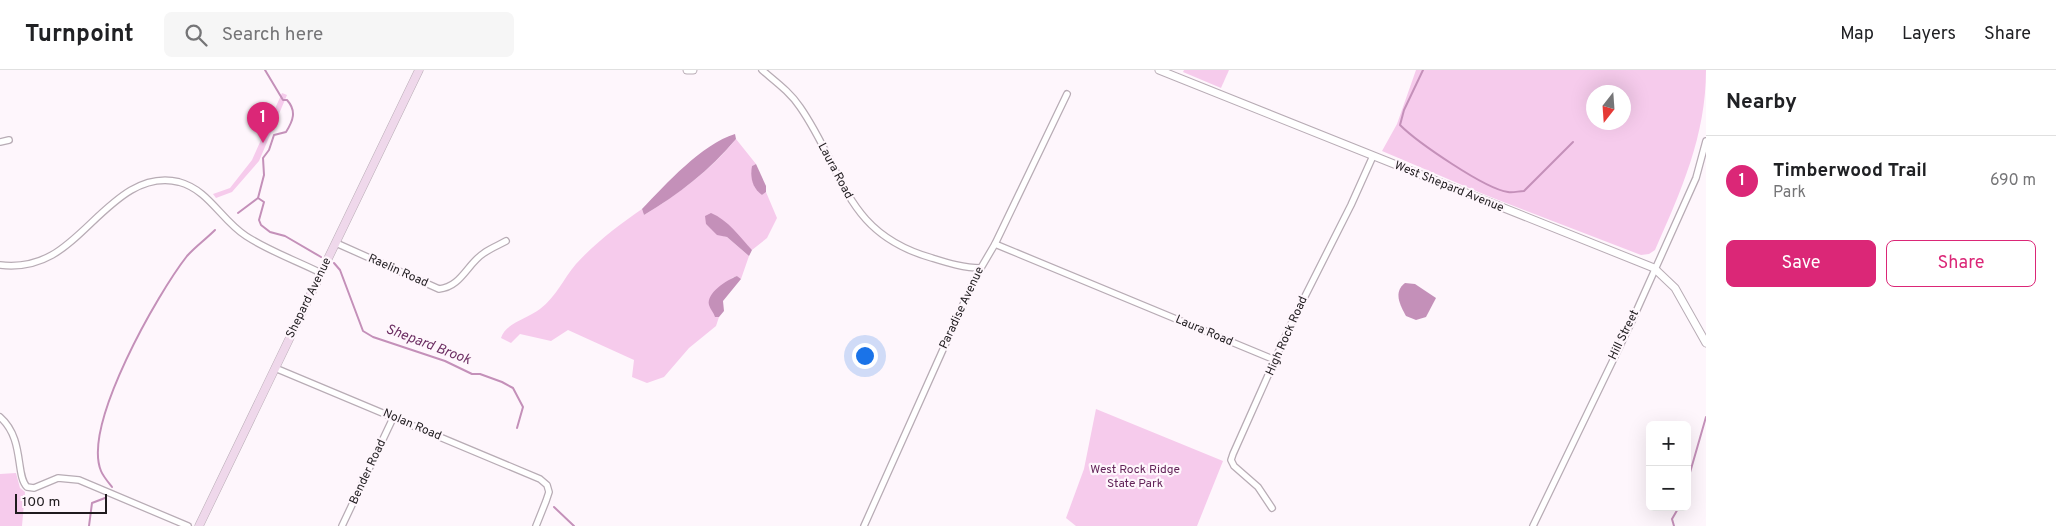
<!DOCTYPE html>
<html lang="en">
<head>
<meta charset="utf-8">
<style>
  :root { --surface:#fff; --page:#f6f6f6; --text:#202124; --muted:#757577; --line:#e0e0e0; --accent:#db2777 }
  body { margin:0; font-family:Overpass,sans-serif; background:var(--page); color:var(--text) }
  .controls { position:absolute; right:15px; bottom:15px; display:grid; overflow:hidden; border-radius:8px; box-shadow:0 5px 20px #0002 }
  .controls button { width:45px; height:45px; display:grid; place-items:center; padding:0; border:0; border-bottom:1px solid var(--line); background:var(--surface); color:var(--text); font:25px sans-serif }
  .compass { position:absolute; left:1586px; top:15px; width:45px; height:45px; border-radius:50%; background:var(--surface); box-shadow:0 5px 20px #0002; rotate:197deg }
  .scale { position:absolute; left:15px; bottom:12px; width:92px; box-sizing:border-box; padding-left:5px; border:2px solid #1f1b1e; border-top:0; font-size:14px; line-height:18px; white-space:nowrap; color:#1f1b1e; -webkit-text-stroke:4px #fef6fc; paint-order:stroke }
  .you { position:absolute; left:864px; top:285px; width:18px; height:18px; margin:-12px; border:4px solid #fff; border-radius:50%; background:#1a73e8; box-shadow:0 0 0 8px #1a73e833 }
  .badge { display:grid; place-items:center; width:32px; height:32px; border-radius:50%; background:var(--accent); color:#fff; font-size:16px; font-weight:700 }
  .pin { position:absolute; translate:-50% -41px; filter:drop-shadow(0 1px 2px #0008) }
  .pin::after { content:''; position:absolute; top:26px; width:18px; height:15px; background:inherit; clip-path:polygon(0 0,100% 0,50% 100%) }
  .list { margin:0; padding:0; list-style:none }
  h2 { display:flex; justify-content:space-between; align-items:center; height:65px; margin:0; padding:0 20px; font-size:21px }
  h2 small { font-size:16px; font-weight:400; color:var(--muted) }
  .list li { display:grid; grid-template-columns:32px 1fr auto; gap:15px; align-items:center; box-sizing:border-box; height:90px; padding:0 20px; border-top:1px solid var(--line) }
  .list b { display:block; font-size:19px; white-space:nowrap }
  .list p { margin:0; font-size:16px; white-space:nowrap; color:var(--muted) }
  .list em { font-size:16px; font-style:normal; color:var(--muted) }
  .actions { display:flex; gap:10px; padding:15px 20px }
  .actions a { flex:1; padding:11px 0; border:1px solid var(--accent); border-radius:8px; text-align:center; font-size:18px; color:var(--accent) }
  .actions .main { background:var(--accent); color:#fff }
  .icon { flex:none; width:28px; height:28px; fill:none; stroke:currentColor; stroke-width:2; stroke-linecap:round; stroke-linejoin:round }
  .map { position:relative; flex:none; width:1706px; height:456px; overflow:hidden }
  header { display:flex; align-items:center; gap:30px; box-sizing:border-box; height:70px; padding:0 25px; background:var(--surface); border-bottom:1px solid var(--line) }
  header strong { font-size:24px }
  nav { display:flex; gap:28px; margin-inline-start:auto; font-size:18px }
  .search { width:350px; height:45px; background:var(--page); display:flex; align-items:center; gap:12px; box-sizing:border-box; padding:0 18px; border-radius:8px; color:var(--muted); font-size:19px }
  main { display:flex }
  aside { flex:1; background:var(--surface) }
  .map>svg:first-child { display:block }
  .green { fill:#f6cbec; fill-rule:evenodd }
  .water { fill:#c490b9 }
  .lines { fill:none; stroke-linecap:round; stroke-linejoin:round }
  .stream { stroke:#c490b9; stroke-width:2 }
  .minor-casing { stroke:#b8acb5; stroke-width:8 }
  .tertiary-casing { stroke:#b8acb5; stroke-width:9 }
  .secondary-casing { stroke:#b8acb5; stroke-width:9 }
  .minor { stroke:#fff; stroke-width:5.5 }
  .tertiary { stroke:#fff; stroke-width:7 }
  .secondary { stroke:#efd8eb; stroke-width:8 }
  .labels { text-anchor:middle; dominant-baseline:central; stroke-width:4.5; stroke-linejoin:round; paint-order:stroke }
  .street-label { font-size:12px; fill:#1f1b1e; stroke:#fef6fc }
  .park-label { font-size:12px; fill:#632559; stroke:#fef6fc }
  .water-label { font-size:14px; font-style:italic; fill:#6c2e62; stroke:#fef6fc }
</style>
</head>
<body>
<header>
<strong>Turnpoint</strong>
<div class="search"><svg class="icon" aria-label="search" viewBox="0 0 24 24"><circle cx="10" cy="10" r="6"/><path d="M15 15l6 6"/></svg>Search here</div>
<nav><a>Map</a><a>Layers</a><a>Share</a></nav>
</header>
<main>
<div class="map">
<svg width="1706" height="456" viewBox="0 0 1706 456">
  <rect width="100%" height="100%" fill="#fef6fc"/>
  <g class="green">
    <path d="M 1184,0 L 1229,0 L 1221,18 L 1183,2 Z"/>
    <path d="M 1416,0 L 1706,0 C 1706,66 1681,121 1655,180 L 1649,184 L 1641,185 L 1488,126 L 1382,81 L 1397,54 ZM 1594,22 L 1624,22 L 1624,52 L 1594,52 Z"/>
    <path d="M 282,23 L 287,25 L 259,91 L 232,122 L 216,128 L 213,124 L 230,118 L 252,90 Z"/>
    <path d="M 736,69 L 756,94 L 752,96 L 762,125 L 766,122 L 777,148 L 767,168 L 752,180 L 741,169 L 706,154 L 717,164 L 727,167 L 749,186 L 741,209 L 737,206 L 732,208 L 715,246 L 719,247 L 716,256 L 689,278 L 664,307 L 647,313 L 632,307 L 634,290 L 568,260 L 551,271 L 520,264 L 511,273 L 501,268 C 505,253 529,248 540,239 C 557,226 563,209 576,194 C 595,173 619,155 642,139 L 644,145 C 677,125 712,99 736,69 Z"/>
    <path d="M 1096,339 L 1223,391 L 1197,456 L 1076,456 L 1066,448 L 1084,399 Z"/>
    <path d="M 16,403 L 20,418 L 25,422 L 22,456 L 0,456 L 0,404 Z"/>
  </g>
  <g class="water">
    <path d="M 735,64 L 736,69 C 710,100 679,124 644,145 L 642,139 C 666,114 702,74 735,64 Z"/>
    <path d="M 756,94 L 766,116 L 766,122 L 762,125 C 752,118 750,107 752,96 Z"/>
    <path d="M 711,143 C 728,150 740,167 752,180 L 749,186 L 727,167 L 717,165 L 706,154 L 705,146 Z"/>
    <path d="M 737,206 L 741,209 L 723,231 L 724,241 L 719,247 L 715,247 C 714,243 710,239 709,235 C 706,223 727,210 737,206 Z"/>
    <path d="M 1405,213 L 1415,214 L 1436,228 L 1426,247 L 1416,250 L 1406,246 C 1400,235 1393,222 1405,213 Z"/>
  </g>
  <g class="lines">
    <g class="stream">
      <path d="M 265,0 L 283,30 L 287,30 C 297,41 293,51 286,62 L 274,65 L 269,80 L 263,88 L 264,105 L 258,128 L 264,132 L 259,150 L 261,155 L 270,162 L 285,166 L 321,187"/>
      <path d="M 1423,0 L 1404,40 L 1400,55 C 1417,72 1485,119 1508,122 C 1513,123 1519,121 1524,121 L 1573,72"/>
      <path d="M 238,143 L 258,128"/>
      <path d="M 334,193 L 340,200 L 363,261 L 373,267 L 445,291 L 472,304 L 480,304 L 502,312 L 513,318 L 523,337 L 517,358"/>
      <path d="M 1687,413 L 1706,347"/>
      <path d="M 112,417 C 108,412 103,406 101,401 C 82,355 158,223 187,186 C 195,177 206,169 215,160"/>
      <path d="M 554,437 L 574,456"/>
      <path d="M 89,456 L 92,433 L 105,428"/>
      <path d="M 1674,456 L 1672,449 L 1679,437"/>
    </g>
    <g class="minor-casing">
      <g id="minor">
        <path d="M 762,0 C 776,12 790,22 800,37 C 845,102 844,163 932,188 C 948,193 964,198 981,198"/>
        <path d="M 0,72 L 9,70"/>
        <path d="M 336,173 L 439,219 C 461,217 467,194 484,183 C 491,178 499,175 506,171"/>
        <path d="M 995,174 L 1275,290"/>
        <path d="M 0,195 C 17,197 36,194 52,185 C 92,163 125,99 179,112 C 209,120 221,150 246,166 C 269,181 297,191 321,203"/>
        <path d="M 275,298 L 540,409 L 547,415 L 549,422 L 546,431 L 536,456"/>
        <path d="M 0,347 C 25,369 15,405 27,417 L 34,418 L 58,408 L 79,410 L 188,456"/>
        <path d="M 1272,438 L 1258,417 L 1234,396 L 1231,390 L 1233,384 L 1290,256 L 1351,135 L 1373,86"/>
        <path d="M 342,456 L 393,348"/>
        <path d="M 864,456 L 975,208 L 995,174 L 1067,24"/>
        <path d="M 1533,456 L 1631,253 L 1696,108 L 1706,71"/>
      </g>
    </g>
    <g class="tertiary-casing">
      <g id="tertiary">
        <path d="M 687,0 L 693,0"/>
        <path d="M 1159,0 L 1654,198 L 1675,218 L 1706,273"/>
      </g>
    </g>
    <g class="secondary-casing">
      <path id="secondary" d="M 199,456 L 419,0"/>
    </g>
    <use href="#minor" class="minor"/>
    <use href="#tertiary" class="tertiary"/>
    <use href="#secondary" class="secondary"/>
  </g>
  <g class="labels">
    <g class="street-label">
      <text transform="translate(835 101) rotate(62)">Laura Road</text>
      <text transform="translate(1449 117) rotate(22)">West Shepard Avenue</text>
      <text transform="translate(398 201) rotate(24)">Raelin Road</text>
      <text transform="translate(309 228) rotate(-64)">Shepard Avenue</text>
      <text transform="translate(962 238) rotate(-65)">Paradise Avenue</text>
      <text transform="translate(1204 261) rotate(23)">Laura Road</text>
      <text transform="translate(1624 265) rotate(-64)">Hill Street</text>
      <text transform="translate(1287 266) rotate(-66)">High Rock Road</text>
      <text transform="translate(412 355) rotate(23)">Nolan Road</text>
      <text transform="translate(368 402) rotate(-65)">Bender Road</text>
    </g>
    <g class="park-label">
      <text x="1135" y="400">West Rock Ridge<tspan x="1135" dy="14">State Park</tspan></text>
    </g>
    <g class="water-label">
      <text transform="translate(428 275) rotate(21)">Shepard Brook</text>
    </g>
  </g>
</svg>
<div class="controls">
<button>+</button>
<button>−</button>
</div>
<svg class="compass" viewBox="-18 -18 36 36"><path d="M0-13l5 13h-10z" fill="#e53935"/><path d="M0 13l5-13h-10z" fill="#757577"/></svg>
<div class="scale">100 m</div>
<div class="you"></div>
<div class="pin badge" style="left:263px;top:73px">1</div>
</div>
<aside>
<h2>Nearby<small></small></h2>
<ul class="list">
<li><span class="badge">1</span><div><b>Timberwood Trail</b><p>Park</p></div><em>690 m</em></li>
</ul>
<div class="actions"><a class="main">Save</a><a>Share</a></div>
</aside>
</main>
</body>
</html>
